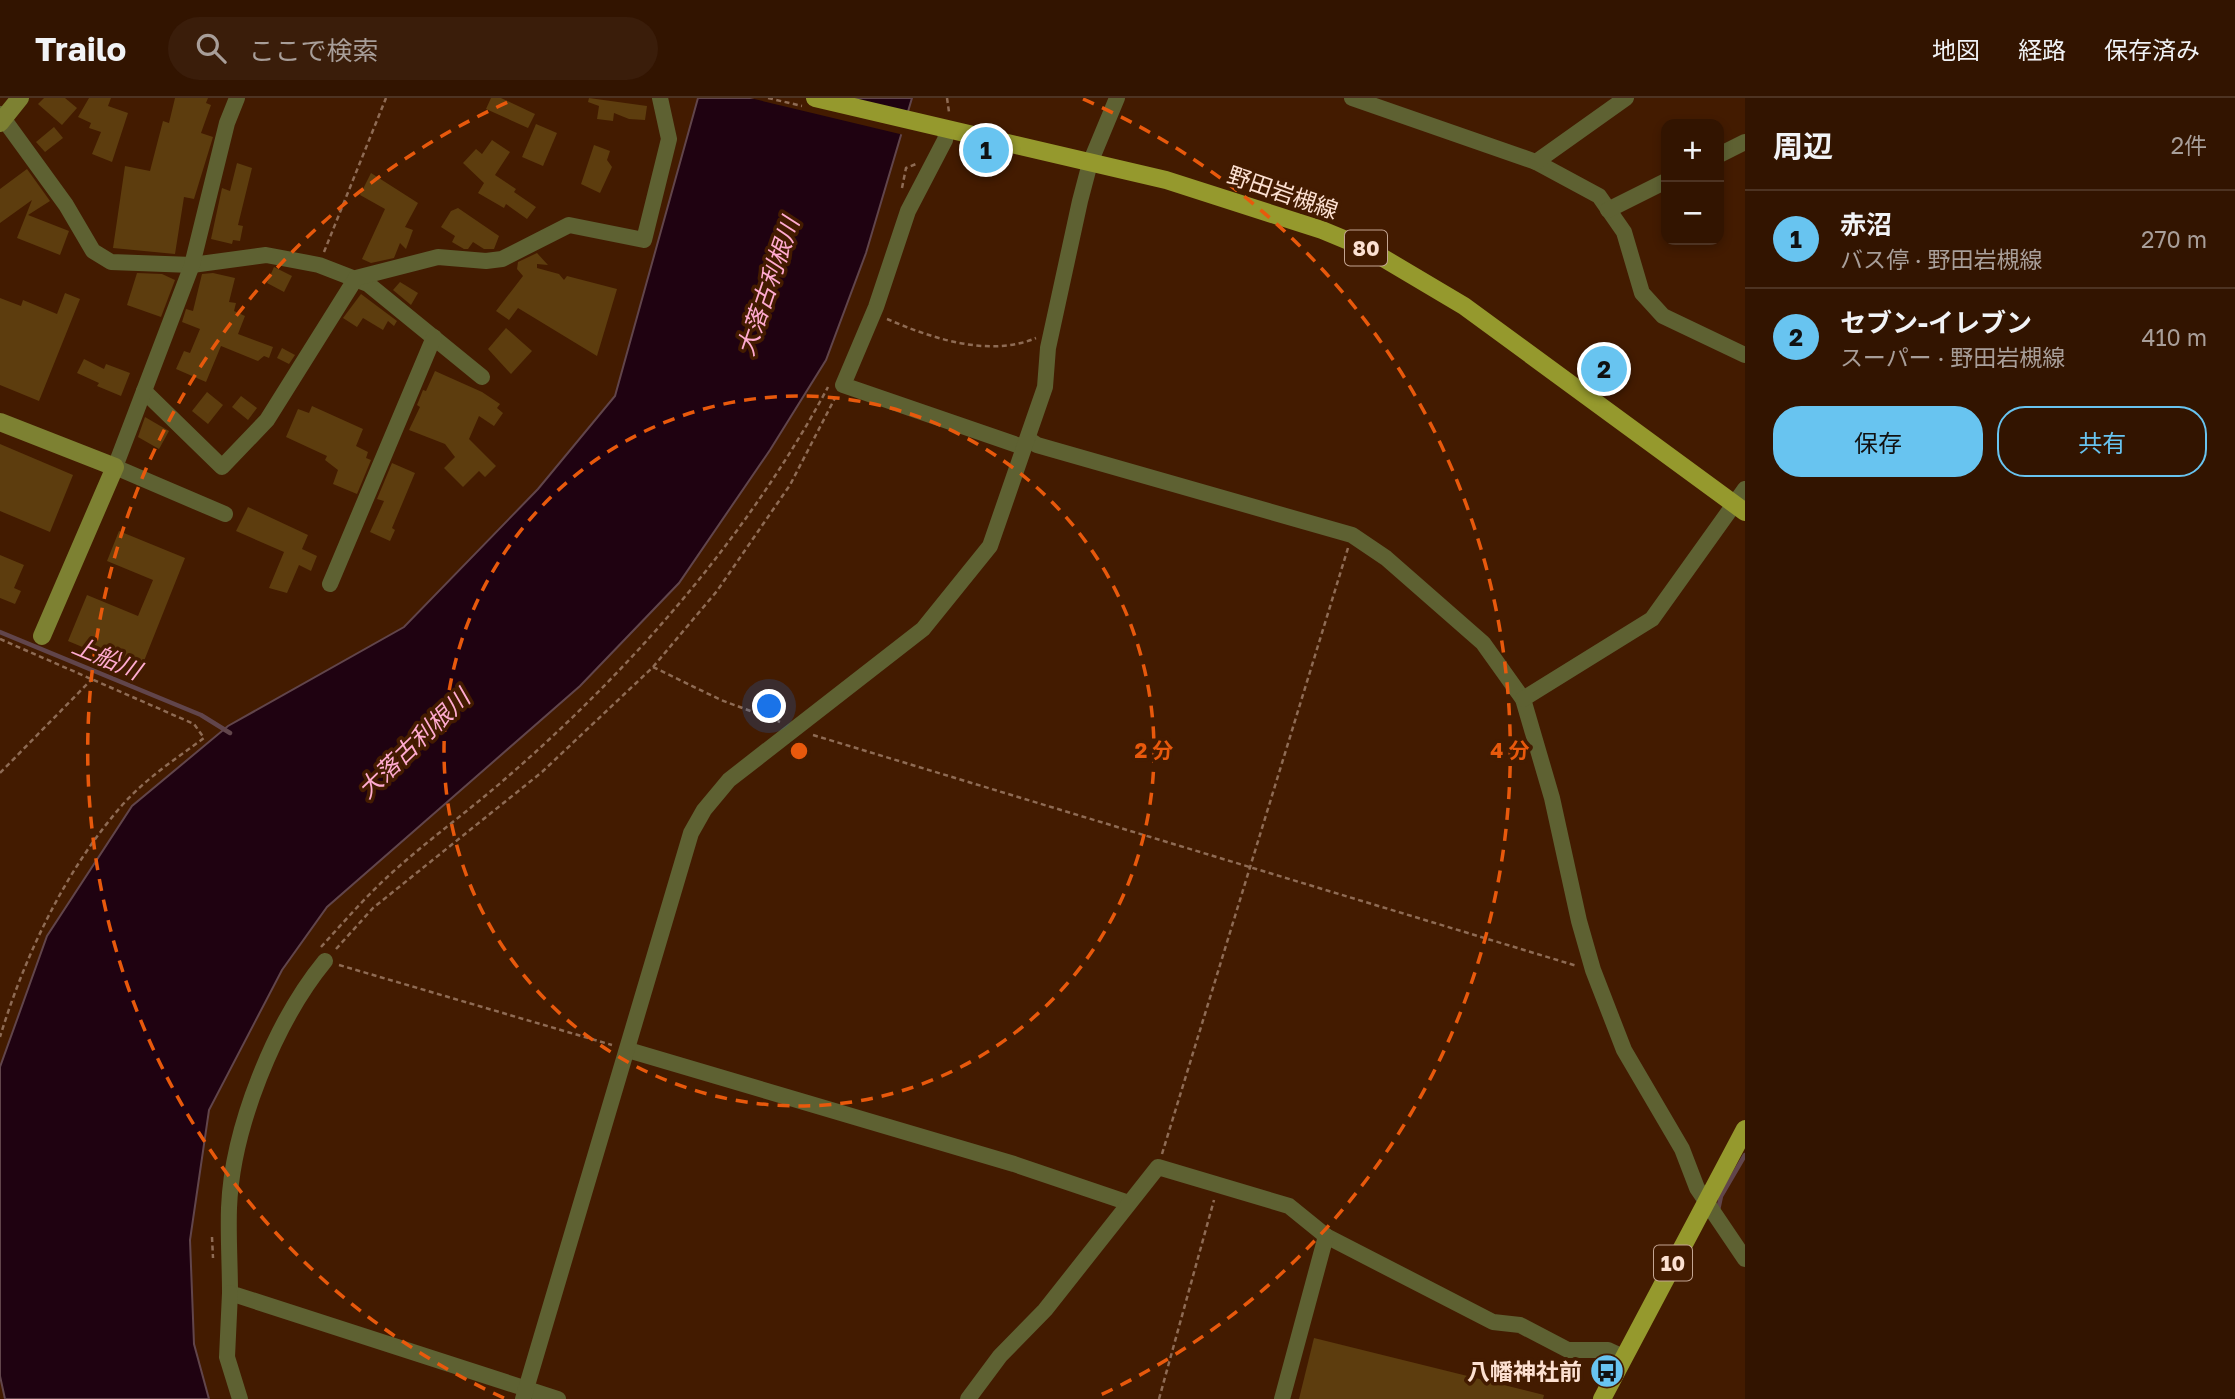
<!DOCTYPE html>
<html lang="ja">
<head>
<meta charset="utf-8">
<style>
  :root { --surface:#321400; --page:#3a1d0a; --text:#f1f3f6; --muted:#a89e99; --line:#4d3322; --accent:#68c4f0 }
  body { margin:0; font-family:"Golos Text","Noto Sans JP",sans-serif; background:var(--page); color:var(--text) }
  .controls { position:absolute; right:21px; top:21px; display:grid; overflow:hidden; border-radius:14px; box-shadow:0 4px 10px #0003 }
  .controls button { width:63px; height:63px; display:grid; place-items:center; padding:0; border:0; border-bottom:2px solid var(--line); background:var(--surface); color:var(--text); font:35px sans-serif }
  .you { position:absolute; left:770px; top:609px; width:24px; height:24px; margin:-18px; border:5px solid #fff; border-radius:50%; background:#1a73e8; box-shadow:0 0 0 10px #1a73e833 }
  .badge { display:grid; place-items:center; width:46px; height:46px; border-radius:50%; background:var(--accent); color:#111; font-size:23px; font-weight:700 }
  .pin { position:absolute; translate:-50% -50%; border:4px solid #fff; box-shadow:0 2px 7px #0006 }
  .list { margin:0; padding:0; list-style:none }
  h2 { display:flex; justify-content:space-between; align-items:center; height:91px; margin:0; padding:0 28px; font-size:30px }
  h2 small { font-size:23px; font-weight:400; color:var(--muted) }
  .list li { display:grid; grid-template-columns:46px 1fr auto; gap:21px; align-items:center; box-sizing:border-box; height:98px; padding:0 28px; border-top:2px solid var(--line) }
  .list b { display:block; font-size:26px; white-space:nowrap }
  .list p { margin:0; font-size:23px; white-space:nowrap; color:var(--muted) }
  .list em { font-size:23px; font-style:normal; color:var(--muted) }
  .actions { display:flex; gap:14px; padding:21px 28px }
  .actions a { flex:1; padding:16px 0; border:2px solid var(--accent); border-radius:28px; text-align:center; font-size:24px; color:var(--accent) }
  .actions .main { background:var(--accent); color:#111 }
  .icon { flex:none; width:38px; height:38px; fill:none; stroke:currentColor; stroke-width:2; stroke-linecap:round; stroke-linejoin:round }
  .map { position:relative; flex:none; width:1745px; height:1301px; overflow:hidden }
  header { display:flex; align-items:center; gap:42px; box-sizing:border-box; height:98px; padding:0 35px; background:var(--surface); border-bottom:2px solid var(--line) }
  header strong { font-size:33px }
  nav { display:flex; gap:38px; margin-inline-start:auto; font-size:24px }
  .search { width:490px; height:63px; background:var(--page); display:flex; align-items:center; gap:18px; box-sizing:border-box; padding:0 24px; border-radius:38px; color:var(--muted); font-size:26px }
  main { display:flex }
  aside { flex:1; background:var(--surface) }
  .map>svg:first-child { display:block }
  .water { fill:#1f0211; stroke:#61454b; stroke-width:2 }
  .pier { fill:#431b00 }
  .lines { fill:none; stroke-linecap:round; stroke-linejoin:round }
  .stream { stroke:#61454b; stroke-width:4.5 }
  .building { fill:#5d3d0e }
  .path { stroke:#8e6b54; stroke-width:2.5; stroke-dasharray:5 3.5; stroke-linecap:butt }
  .street { stroke:#5e6132; stroke-width:16 }
  .secondary { stroke:#7d8132; stroke-width:18 }
  .primary { stroke:#95992d; stroke-width:18 }
  .ring { fill:none; stroke:#e8590c; stroke-width:3.5; stroke-dasharray:12 9 }
  .labels { text-anchor:middle; dominant-baseline:central; stroke-width:7; stroke-linejoin:round; paint-order:stroke }
  .shield { fill:#431b00; stroke:#c4a592; stroke-width:2 }
  .shield-label { font-size:21px; font-weight:bold; fill:#fce0d1 }
  .street-label { font-size:23px; fill:#fce0d1; stroke:#431b00 }
  .poi-label { font-size:23px; font-weight:bold; fill:#fce0d1; stroke:#431b00; text-anchor:end }
  .water-label { font-size:24px; font-style:italic; fill:#ffabd0; stroke:#431b00 }
  .centre { fill:#e8590c; stroke:#431b00; stroke-width:3.5 }
  .ring-label { font-size:21px; text-anchor:middle; font-weight:bold; fill:#e8590c; stroke:#431b00; stroke-width:7; stroke-linejoin:round; paint-order:stroke }
</style>
</head>
<body>
<header>
<strong>Trailo</strong>
<div class="search"><svg class="icon" aria-label="search" viewBox="0 0 24 24"><circle cx="10" cy="10" r="6"/><path d="M15 15l6 6"/></svg>ここで検索</div>
<nav><a>地図</a><a>経路</a><a>保存済み</a></nav>
</header>
<main>
<div class="map">
<svg width="1745" height="1301" viewBox="0 0 1745 1301">
  <rect width="100%" height="100%" fill="#431b00"/>
  <path class="water" d="M 698,0 L 912,0 L 866,155 L 826,262 L 770,352 L 679,485 L 580,588 L 327,809 L 282,872 L 209,1012 L 190,1142 L 194,1246 L 209,1301 L 5,1301 L 0,1278 L 0,969 L 47,838 L 132,708 L 228,628 L 404,529 L 538,391 L 615,298 Z"/>
  <path class="pier" d="M 750,0 L 844,0 L 911,16 L 904,37 Z"/>
  <g class="lines">
    <g class="stream">
      <path d="M 0,534 L 201,617 L 230,635"/>
      <path d="M 1718,1112 L 1721,1098 L 1745,1057"/>
    </g>
  </g>
  <g class="building">
    <path d="M 44,0 L 65,0 L 77,10 L 62,27 L 38,6 Z"/>
    <path d="M 89,0 L 111,0 L 108,8 L 128,15 L 112,64 L 92,56 L 101,34 L 89,30 L 91,25 L 78,19 Z"/>
    <path d="M 175,0 L 208,0 L 206,5 L 211,7 L 201,35 L 213,39 L 194,101 L 184,99 L 175,156 L 113,150 L 125,68 L 150,73 L 163,23 L 169,25 Z"/>
    <path d="M 491,0 L 501,0 L 535,16 L 528,30 L 486,11 Z"/>
    <path d="M 589,0 L 647,8 L 645,22 L 629,21 L 614,15 L 613,23 L 597,21 L 599,8 L 588,4 Z"/>
    <path d="M 536,26 L 557,35 L 543,68 L 522,59 Z"/>
    <path d="M 54,29 L 63,40 L 45,54 L 36,44 Z"/>
    <path d="M 492,42 L 510,54 L 495,77 L 516,91 L 514,94 L 536,109 L 527,121 L 506,106 L 504,110 L 478,95 L 484,85 L 463,65 L 476,51 L 482,56 Z"/>
    <path d="M 594,47 L 610,53 L 607,62 L 612,69 L 600,95 L 581,86 Z"/>
    <path d="M 237,65 L 252,70 L 238,127 L 243,128 L 240,143 L 233,142 L 232,146 L 211,141 L 222,90 L 230,93 Z"/>
    <path d="M 27,71 L 50,103 L 28,117 L 69,133 L 60,157 L 17,140 L 32,102 L 0,125 L 0,91 Z"/>
    <path d="M 371,75 L 418,105 L 405,129 L 413,132 L 406,151 L 400,145 L 394,160 L 371,165 L 362,161 L 385,111 L 360,97 Z"/>
    <path d="M 458,110 L 499,138 L 494,151 L 484,151 L 473,144 L 468,151 L 464,151 L 452,144 L 455,138 L 441,129 L 451,113 Z"/>
    <path d="M 537,155 L 548,167 L 537,166 L 537,170 L 559,176 L 564,182 L 567,178 L 617,191 L 597,258 L 518,210 L 509,222 L 496,213 L 523,178 L 517,171 L 518,164 Z"/>
    <path d="M 274,169 L 292,178 L 284,194 L 267,185 Z"/>
    <path d="M 137,175 L 162,176 L 175,182 L 161,219 L 127,207 Z"/>
    <path d="M 213,175 L 235,180 L 229,204 L 236,205 L 234,213 L 245,218 L 238,236 L 273,249 L 269,260 L 264,258 L 258,263 L 221,248 L 206,284 L 176,271 L 184,253 L 190,255 L 200,231 L 182,224 L 186,211 L 193,213 L 202,176 Z"/>
    <path d="M 400,184 L 418,195 L 411,207 L 393,192 Z"/>
    <path d="M 65,195 L 80,201 L 39,303 L 0,287 L 0,200 L 21,208 L 23,202 L 57,216 Z"/>
    <path d="M 361,196 L 397,223 L 394,228 L 388,223 L 383,232 L 363,220 L 357,229 L 343,220 Z"/>
    <path d="M 506,230 L 532,253 L 511,276 L 488,251 Z"/>
    <path d="M 282,250 L 295,257 L 289,266 L 277,260 Z"/>
    <path d="M 84,261 L 104,271 L 106,266 L 130,275 L 121,298 L 97,288 L 99,285 L 77,275 Z"/>
    <path d="M 435,273 L 482,294 L 500,306 L 497,310 L 503,315 L 494,328 L 479,318 L 469,341 L 496,368 L 485,379 L 479,373 L 463,389 L 444,370 L 455,359 L 445,346 L 409,332 L 420,309 L 417,307 L 423,292 L 426,293 Z"/>
    <path d="M 207,294 L 223,307 L 208,326 L 192,313 Z"/>
    <path d="M 241,298 L 257,310 L 248,322 L 232,309 Z"/>
    <path d="M 312,308 L 363,331 L 356,348 L 368,354 L 366,360 L 371,362 L 357,396 L 333,386 L 338,372 L 325,362 L 327,358 L 286,339 L 298,311 L 309,315 Z"/>
    <path d="M 145,319 L 169,333 L 159,351 L 138,339 Z"/>
    <path d="M 0,346 L 73,377 L 50,434 L 0,413 Z"/>
    <path d="M 392,365 L 415,375 L 392,430 L 395,432 L 390,443 L 370,434 L 384,403 L 377,401 Z"/>
    <path d="M 248,409 L 308,437 L 302,451 L 317,458 L 311,473 L 299,467 L 287,495 L 269,490 L 284,454 L 236,433 Z"/>
    <path d="M 119,433 L 185,460 L 140,573 L 68,543 L 87,497 L 138,518 L 153,482 L 107,463 Z"/>
    <path d="M 0,457 L 24,467 L 14,490 L 21,493 L 15,506 L 0,500 Z"/>
    <path d="M 1314,1240 L 1544,1297 L 1543,1301 L 1299,1301 Z"/>
  </g>
  <g class="lines">
    <g class="path">
      <path d="M 768,0 L 802,8"/>
      <path d="M 947,0 L 949,14"/>
      <path d="M 902,90 L 906,70 L 916,66"/>
      <path d="M 324,154 L 386,0"/>
      <path d="M 887,221 C 931,240 989,260 1036,240"/>
      <path d="M 0,541 L 194,626 L 204,640 C 174,662 142,683 118,712 C 64,775 24,860 0,939"/>
      <path d="M 653,569 L 717,493 L 790,387 L 835,300"/>
      <path d="M 813,637 L 1577,868"/>
      <path d="M 0,675 L 93,580"/>
      <path d="M 321,849 C 341,827 361,804 383,783 C 421,747 465,716 505,681 C 631,572 749,437 828,289"/>
      <path d="M 336,851 L 373,810 L 542,674 L 653,569 L 721,602 L 780,624"/>
      <path d="M 339,867 L 612,947"/>
      <path d="M 1162,1056 L 1348,450"/>
      <path d="M 212,1139 L 213,1160"/>
      <path d="M 1159,1301 L 1214,1102"/>
    </g>
    <g class="street">
      <path d="M 1352,0 L 1536,64 L 1599,98 L 1624,134 L 1642,195 L 1663,218 L 1745,257"/>
      <path d="M 0,16 L 66,107 L 93,153 L 111,164 L 192,167 L 266,157 L 319,167 L 368,186 L 482,279"/>
      <path d="M 947,31 L 945,42 L 908,113 L 876,209 L 843,287 L 1023,349"/>
      <path d="M 1719,57 L 1745,44"/>
      <path d="M 1536,64 L 1626,0"/>
      <path d="M 1608,112 L 1666,83"/>
      <path d="M 144,293 L 222,369 L 267,322 L 356,180 L 438,159 L 486,163 L 502,161 L 569,127 L 644,142 L 669,41 L 660,0"/>
      <path d="M 1028,341 L 1037,347 L 1352,437 L 1386,460 L 1483,545 L 1523,601 L 1552,700 L 1579,823 L 1593,872 L 1624,952 L 1682,1051 L 1697,1090 L 1745,1161"/>
      <path d="M 225,416 L 115,369 L 192,167 L 227,25 L 237,0"/>
      <path d="M 330,486 L 434,239"/>
      <path d="M 1523,601 L 1652,521 L 1745,391"/>
      <path d="M 325,863 C 275,924 232,1030 229,1110 C 228,1138 230,1167 230,1195 L 558,1301"/>
      <path d="M 628,952 L 1014,1066 L 1129,1105"/>
      <path d="M 230,1195 L 227,1259 L 240,1301"/>
      <path d="M 523,1301 L 691,735 L 704,712 L 729,682 L 923,531 L 990,448 L 1045,289 L 1048,250 L 1080,103 L 1090,65 L 1117,0"/>
      <path d="M 968,1301 L 1000,1258 L 1045,1212 L 1158,1069 L 1289,1108 L 1326,1138 L 1493,1224 L 1520,1227 L 1568,1252 L 1608,1252 L 1623,1259"/>
      <path d="M 1282,1301 L 1326,1138"/>
    </g>
    <g class="secondary">
      <path d="M 0,25 L 20,0"/>
      <path d="M 0,324 L 115,369 L 42,538"/>
    </g>
    <g class="primary">
      <path d="M 815,0 L 1166,82 L 1322,132 L 1368,151 L 1464,208 L 1745,414"/>
      <path d="M 1602,1301 L 1745,1031"/>
    </g>
  </g>
  <g class="ring">
    <circle cx="799" cy="653" r="355"/>
    <path d="M504 1300A711 711 0 0 1 515 1M1083 1A711 711 0 0 1 1094 1300"/>
  </g>
  <defs>
    <g id="bus-disc" transform="scale(1.75)"><circle r="9.5" fill="#68c4f0" stroke="#431b00"/><path d="M-5-6H5V4H4V6H2V4H-2V6H-4V4H-5ZM-3.5-4V0h7V-4ZM-3.5 1.2v1.5H-2V1.2ZM2 1.2v1.5H3.5V1.2Z" fill="#111"/></g>
  </defs>
  <g fill-rule="evenodd">
    <use href="#bus-disc" x="1607" y="1273"/>
  </g>
  <g class="labels">
    <g class="shield">
      <rect x="1345" y="132.5" width="42" height="35" rx="5"/>
      <rect x="1654" y="1147.5" width="38" height="35" rx="5"/>
    </g>
    <g class="shield-label">
      <text x="1366" y="150">80</text>
      <text x="1673" y="1165">10</text>
    </g>
    <g class="street-label">
      <text transform="translate(1283 94) rotate(19)">野田岩槻線</text>
    </g>
    <g class="poi-label">
      <text x="1582" y="1273">八幡神社前</text>
    </g>
    <g class="water-label">
      <text transform="translate(767 188) rotate(-71)">大落古利根川</text>
      <text transform="translate(107 559) rotate(23)">上船川</text>
      <text transform="translate(413 645) rotate(-44)">大落古利根川</text>
    </g>
  </g>
  <circle cx="799" cy="653" r="10" class="centre"/>
  <g class="ring-label">
    <text x="1154" y="660">2 分</text>
    <text x="1510" y="660">4 分</text>
  </g>
</svg>
<div class="controls">
<button>+</button>
<button>−</button>
</div>
<div class="you"></div>
<div class="pin badge" style="left:986px;top:52px">1</div>
<div class="pin badge" style="left:1604px;top:271px">2</div>
</div>
<aside>
<h2>周辺<small>2件</small></h2>
<ul class="list">
<li><span class="badge">1</span><div><b>赤沼</b><p>バス停 · 野田岩槻線</p></div><em>270 m</em></li>
<li><span class="badge">2</span><div><b>セブン-イレブン</b><p>スーパー · 野田岩槻線</p></div><em>410 m</em></li>
</ul>
<div class="actions"><a class="main">保存</a><a>共有</a></div>
</aside>
</main>
</body>
</html>
